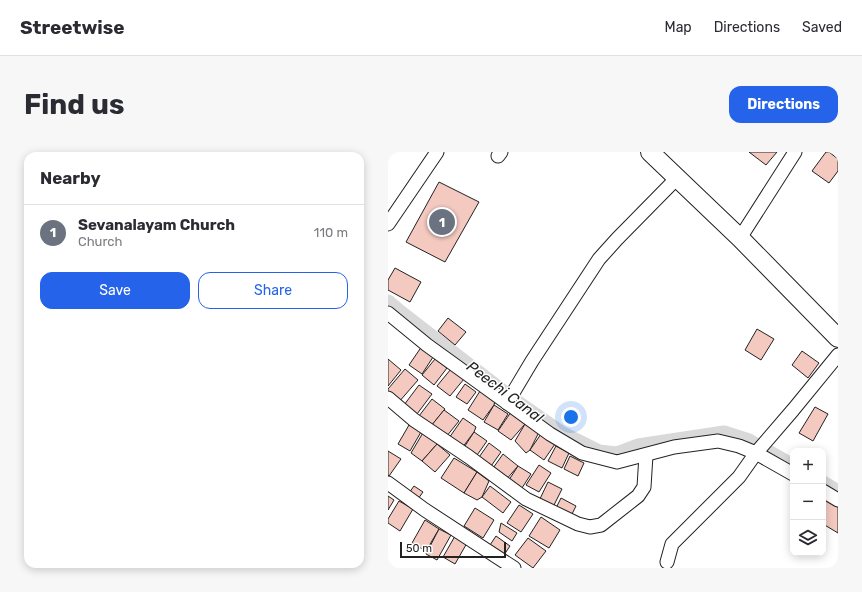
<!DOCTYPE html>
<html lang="en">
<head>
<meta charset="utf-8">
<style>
  :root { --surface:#fff; --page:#f7f7f7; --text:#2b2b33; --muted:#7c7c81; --line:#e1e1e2; --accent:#2563eb }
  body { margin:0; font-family:Rubik,sans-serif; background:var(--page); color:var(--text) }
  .controls { position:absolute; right:12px; bottom:12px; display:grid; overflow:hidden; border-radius:8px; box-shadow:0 2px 10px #0003 }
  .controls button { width:36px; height:36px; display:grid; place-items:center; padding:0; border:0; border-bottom:1px solid var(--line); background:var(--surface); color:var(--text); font:20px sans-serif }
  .scale { position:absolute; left:12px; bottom:10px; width:106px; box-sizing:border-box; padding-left:4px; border:2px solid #222; border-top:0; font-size:11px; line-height:14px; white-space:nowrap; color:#222; -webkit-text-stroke:3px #fff; paint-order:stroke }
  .you { position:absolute; left:183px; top:265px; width:14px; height:14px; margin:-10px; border:3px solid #fff; border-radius:50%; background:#1a73e8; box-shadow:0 0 0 6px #1a73e833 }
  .badge { display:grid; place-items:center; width:26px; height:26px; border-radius:50%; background:var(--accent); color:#fff; font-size:13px; font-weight:700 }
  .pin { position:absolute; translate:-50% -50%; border:2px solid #fff; box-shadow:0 1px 4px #0006 }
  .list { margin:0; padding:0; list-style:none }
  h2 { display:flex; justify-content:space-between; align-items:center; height:52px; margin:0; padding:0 16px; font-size:17px }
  h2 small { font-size:13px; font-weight:400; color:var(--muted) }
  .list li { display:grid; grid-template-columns:26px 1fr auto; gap:12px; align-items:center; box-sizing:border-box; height:56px; padding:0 16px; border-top:1px solid var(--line) }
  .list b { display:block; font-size:15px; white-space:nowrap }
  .list p { margin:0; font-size:13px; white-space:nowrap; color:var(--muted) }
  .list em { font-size:13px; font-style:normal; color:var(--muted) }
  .actions { display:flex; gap:8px; padding:12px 16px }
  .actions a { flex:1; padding:9px 0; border:1px solid var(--accent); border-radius:12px; text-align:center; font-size:14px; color:var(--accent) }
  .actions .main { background:var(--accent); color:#fff }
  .icon { flex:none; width:22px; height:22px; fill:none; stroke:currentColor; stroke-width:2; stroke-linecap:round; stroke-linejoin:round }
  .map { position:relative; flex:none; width:450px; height:416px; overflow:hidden; border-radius:12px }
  header { display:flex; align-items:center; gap:24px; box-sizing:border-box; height:56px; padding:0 20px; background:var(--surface); border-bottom:1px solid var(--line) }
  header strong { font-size:19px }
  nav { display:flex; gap:22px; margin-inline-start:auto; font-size:14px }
  .intro { display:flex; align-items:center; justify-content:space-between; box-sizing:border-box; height:96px; padding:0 24px }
  h1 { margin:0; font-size:28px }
  .button { padding:10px 18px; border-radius:12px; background:var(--accent); color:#fff; font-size:14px; font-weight:700 }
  main { display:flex; gap:24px; padding:0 24px }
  aside { flex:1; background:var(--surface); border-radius:12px; box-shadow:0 2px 10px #0003 }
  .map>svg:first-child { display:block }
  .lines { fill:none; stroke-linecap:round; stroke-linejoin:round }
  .canal { stroke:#d9d9d9; stroke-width:15 }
  .building { fill:#f3c9c0; stroke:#222 }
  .street-casing { stroke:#222; stroke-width:15 }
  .secondary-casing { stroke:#222; stroke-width:20 }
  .street { stroke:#fff; stroke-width:13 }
  .secondary { stroke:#fff; stroke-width:18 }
  .labels { text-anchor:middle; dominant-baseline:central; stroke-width:3; stroke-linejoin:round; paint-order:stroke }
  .water-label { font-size:15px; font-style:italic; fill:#222; stroke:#fff }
</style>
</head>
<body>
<header>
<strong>Streetwise</strong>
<nav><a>Map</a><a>Directions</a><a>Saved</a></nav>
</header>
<div class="intro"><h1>Find us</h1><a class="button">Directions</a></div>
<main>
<aside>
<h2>Nearby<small></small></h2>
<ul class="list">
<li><span class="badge" style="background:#6b7280">1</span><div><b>Sevanalayam Church</b><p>Church</p></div><em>110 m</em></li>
</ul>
<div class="actions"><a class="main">Save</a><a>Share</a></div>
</aside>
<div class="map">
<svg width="450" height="416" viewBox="0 0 450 416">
  <rect width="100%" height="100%" fill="#fff"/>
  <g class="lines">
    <g class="canal">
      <path d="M 0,150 L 13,161 L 127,249 L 173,281 L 211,300 L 229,302 L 250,294 L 336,281 L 361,289 L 405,314"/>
      <path d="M 435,331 L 450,340"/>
    </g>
  </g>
  <g class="building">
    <path d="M 361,0 L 389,0 L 378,13 Z"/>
    <path d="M 438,0 L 441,0 L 450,7 L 450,19 L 441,31 L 424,19 Z"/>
    <path d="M 51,30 L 91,50 L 57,110 L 18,90 Z"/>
    <path d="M 7,116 L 33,130 L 22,150 L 0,138 L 0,128 Z"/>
    <path d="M 60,166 L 78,180 L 67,193 L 50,179 Z"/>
    <path d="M 369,177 L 386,187 L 373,208 L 357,198 Z"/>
    <path d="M 34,194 L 47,202 L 34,222 L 21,213 Z"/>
    <path d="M 414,199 L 431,211 L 420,226 L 404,213 Z"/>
    <path d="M 0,207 L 13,218 L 0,234 Z"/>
    <path d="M 47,207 L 59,216 L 46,233 L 34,223 Z"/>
    <path d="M 17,217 L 30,228 L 10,251 L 0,242 L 0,237 Z"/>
    <path d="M 63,217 L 76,227 L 62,244 L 49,234 Z"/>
    <path d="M 77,232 L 88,240 L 79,252 L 68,245 Z"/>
    <path d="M 31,233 L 44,242 L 29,262 L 16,253 Z"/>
    <path d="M 92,239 L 107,249 L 106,253 L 95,268 L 80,258 Z"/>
    <path d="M 44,247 L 57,257 L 43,274 L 31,264 Z"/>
    <path d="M 106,253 L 120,262 L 110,278 L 96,270 Z"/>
    <path d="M 427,255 L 440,262 L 425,289 L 411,281 Z"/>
    <path d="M 56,258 L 71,269 L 58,285 L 43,274 Z"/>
    <path d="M 123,260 L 137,272 L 123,288 L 110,279 Z"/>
    <path d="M 75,266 L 88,275 L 86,280 L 74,296 L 61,286 Z"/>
    <path d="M 137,272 L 151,280 L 142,298 L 138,301 L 127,289 Z"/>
    <path d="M 21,273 L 33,280 L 22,299 L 10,292 Z"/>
    <path d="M 36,279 L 49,292 L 34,309 L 23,301 Z"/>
    <path d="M 86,280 L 99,289 L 87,306 L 75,297 Z"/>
    <path d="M 153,282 L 167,292 L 156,308 L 142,298 Z"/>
    <path d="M 101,291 L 113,300 L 101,317 L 89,308 Z"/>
    <path d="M 49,292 L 62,303 L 47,320 L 34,309 Z"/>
    <path d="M 168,294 L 181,301 L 174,316 L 160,309 Z"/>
    <path d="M 0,299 L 13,307 L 1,324 L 0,323 Z"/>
    <path d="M 115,302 L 130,314 L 117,329 L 103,319 Z"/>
    <path d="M 182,304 L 196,311 L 190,324 L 176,317 Z"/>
    <path d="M 66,306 L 89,320 L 76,341 L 53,326 Z"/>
    <path d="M 151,313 L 163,321 L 151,340 L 138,333 Z"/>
    <path d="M 130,314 L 143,322 L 132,339 L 119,331 Z"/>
    <path d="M 89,320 L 101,329 L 94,345 L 89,348 L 76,341 Z"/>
    <path d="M 160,330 L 174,337 L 164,357 L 150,351 Z"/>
    <path d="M 26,334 L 35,340 L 30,347 L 21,341 Z"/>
    <path d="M 102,334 L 123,350 L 115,361 L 94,345 Z"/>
    <path d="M 435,343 L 450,352 L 450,381 L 435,372 Z"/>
    <path d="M 0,344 L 6,348 L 0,358 Z"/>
    <path d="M 173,346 L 188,354 L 182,366 L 167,358 Z"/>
    <path d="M 11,349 L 25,357 L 12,379 L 0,371 L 0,367 Z"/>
    <path d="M 131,353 L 145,362 L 133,380 L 119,371 Z"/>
    <path d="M 87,356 L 106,368 L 95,386 L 76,374 Z"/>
    <path d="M 153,365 L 172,378 L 161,396 L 141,384 Z"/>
    <path d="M 37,368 L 51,377 L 38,399 L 24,391 Z"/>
    <path d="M 113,371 L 129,381 L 124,389 L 111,380 Z"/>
    <path d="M 51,377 L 63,383 L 49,408 L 38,402 Z"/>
    <path d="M 67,384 L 79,391 L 67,412 L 55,405 Z"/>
    <path d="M 108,384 L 122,394 L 116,403 L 102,393 Z"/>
    <path d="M 140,386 L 158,399 L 145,416 L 127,403 Z"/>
  </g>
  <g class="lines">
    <g class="street-casing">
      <g id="street">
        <path d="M 110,4 L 113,0"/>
        <path d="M 0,72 L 49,0"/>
        <path d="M 352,86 L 407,0"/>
        <path d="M 0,161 L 39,193 L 104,240 L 162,282 L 194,301 L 229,310 L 286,295 L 330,289 L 351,294 L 368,301 L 405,322"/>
        <path d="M 0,246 L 26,268 L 81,305 L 138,347 L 190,372 L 202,375 L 213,373 L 250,344 L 256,335 L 258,303"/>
        <path d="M 119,251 L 144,209 L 211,107 L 229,87 L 289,26"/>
        <path d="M 0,331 L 37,358 L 126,416"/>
        <path d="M 435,339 L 450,348"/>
        <path d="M 279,410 L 284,392 L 351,325 L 368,301 L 405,258 L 450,203"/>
      </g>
    </g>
    <g class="secondary-casing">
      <path id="secondary" d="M 262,0 L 352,86 L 450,186"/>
    </g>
    <use href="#street" class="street"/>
    <use href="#secondary" class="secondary"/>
  </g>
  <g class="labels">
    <g class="water-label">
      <text transform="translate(117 240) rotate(37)">Peechi Canal</text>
    </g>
  </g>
</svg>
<div class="controls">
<button>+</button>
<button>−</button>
<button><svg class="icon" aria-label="layers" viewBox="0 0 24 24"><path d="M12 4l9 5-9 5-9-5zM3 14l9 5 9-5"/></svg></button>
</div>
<div class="scale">50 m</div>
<div class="you"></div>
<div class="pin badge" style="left:54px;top:70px;background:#6b7280">1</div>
</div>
</main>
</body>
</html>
